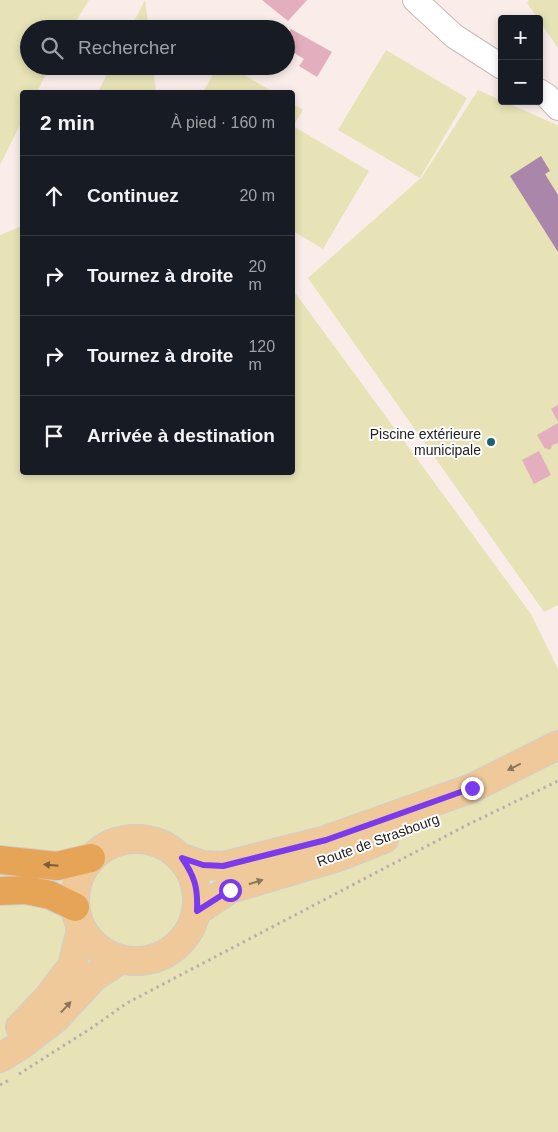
<!DOCTYPE html>
<html lang="fr">
<head>
<meta charset="utf-8">
<style>
  :root { --surface:#171b24; --page:#242831; --text:#f1f3f6; --muted:#9ea1a6; --line:#363941 }
  body { margin:0; font-family:Helvetica,sans-serif; background:var(--page); color:var(--text) }
  .controls { position:absolute; right:15px; top:15px; display:grid; overflow:hidden; border-radius:5px; box-shadow:0 2px 8px #0003 }
  .controls button { width:45px; height:45px; display:grid; place-items:center; padding:0; border:0; border-bottom:1px solid var(--line); background:var(--surface); color:var(--text); font:25px sans-serif }
  .stop { position:absolute; width:15px; height:15px; margin:-11px; border:4px solid #7c3aed; border-radius:50%; background:#fff }
  .stop.end { background:#7c3aed; border-color:#fff; box-shadow:0 1px 5px #0008 }
  .list { margin:0; padding:0; list-style:none }
  h2 { display:flex; justify-content:space-between; align-items:center; height:65px; margin:0; padding:0 20px; font-size:21px }
  h2 small { font-size:16px; font-weight:400; color:var(--muted) }
  .list li { display:grid; grid-template-columns:32px 1fr auto; gap:15px; align-items:center; box-sizing:border-box; height:80px; padding:0 20px; border-top:1px solid var(--line) }
  .list b { display:block; font-size:19px; white-space:nowrap }
  .list em { font-size:16px; font-style:normal; color:var(--muted) }
  .icon { flex:none; width:28px; height:28px; fill:none; stroke:currentColor; stroke-width:2; stroke-linecap:round; stroke-linejoin:round }
  .map { position:relative; flex:none; width:558px; height:1132px; overflow:hidden }
  .search { position:absolute; background:var(--surface); box-shadow:0 2px 8px #0003; left:20px; top:20px; width:275px; height:55px; display:flex; align-items:center; gap:12px; box-sizing:border-box; padding:0 18px; border-radius:28px; color:var(--muted); font-size:19px }
  .panel { position:absolute; background:var(--surface); box-shadow:0 2px 8px #0003; left:20px; top:90px; width:275px; height:385px; border-radius:5px }
  .map>svg:first-child { display:block }
  .green { fill:#e7e3b7 }
  .water { fill:#aa87aa }
  .building { fill:#e3aebd }
  .lines { fill:none; stroke-linecap:round; stroke-linejoin:round }
  .minor-casing { stroke:#c7bab6; stroke-width:26 }
  .major-casing { stroke:#cfcece; stroke-width:30 }
  .highway-casing { stroke:#cfcece; stroke-width:30 }
  .path { stroke:#baafac; stroke-width:3; stroke-dasharray:2.5 4; stroke-linecap:butt }
  .minor { stroke:#fff; stroke-width:24 }
  .major { stroke:#f0c99a; stroke-width:28 }
  .highway { stroke:#e6a556; stroke-width:28 }
  .oneway { fill:#8b755d }
  .oneway2 { fill:#7c5c38 }
  .route { stroke:#7c3aed; stroke-width:6 }
  .poi-dot { fill:#1e6074; stroke:#fff; stroke-width:2 }
  .labels { text-anchor:middle; dominant-baseline:central; stroke-width:4; stroke-linejoin:round; paint-order:stroke }
  .poi-label { font-size:14px; fill:#262120; stroke:#fff; text-anchor:end }
  .street-label { font-size:14px; fill:#262120; stroke:#fff }
</style>
</head>
<body>
<div class="map">
<svg width="558" height="1132" viewBox="0 0 558 1132">
  <rect width="100%" height="100%" fill="#faede9"/>
  <g class="green">
    <path d="M 0,0 L 89,0 L 71,29 L 29,29 L 29,66 L 50,66 L 37,92 L 22,92 L 22,121 L 0,165 Z"/>
    <path d="M 145,0 L 149,29 L 130,29 Z"/>
    <path d="M 529,0 L 558,0 L 558,48 L 527,3 Z"/>
    <path d="M 386,50 L 467,98 L 420,178 L 338,130 Z"/>
    <path d="M 111,66 L 153,66 L 156,92 L 98,92 Z"/>
    <path d="M 218,66 L 229,66 L 273,92 L 203,92 Z"/>
    <path d="M 478,90 L 557,125 L 558,127 L 558,605 L 544,612 L 308,278 L 422,177 Z"/>
    <path d="M 293,104 L 303,110 L 293,126 L 369,171 L 323,249 L 293,231 Z"/>
    <path d="M 22,226 L 22,472 L 292,472 L 293,290 L 531,614 L 558,669 L 558,1132 L 0,1132 L 0,235 Z"/>
  </g>
  <path class="water" d="M 541,156 L 550,171 L 545,174 L 558,195 L 558,252 L 510,176 Z"/>
  <g class="building">
    <path d="M 262,0 L 307,0 L 288,21 Z"/>
    <path d="M 291,29 L 332,52 L 317,77 L 299,66 L 304,59 L 286,48 L 286,37 Z"/>
    <path d="M 558,405 L 558,422 L 551,409 Z"/>
    <path d="M 558,423 L 558,445 L 557,443 L 551,446 L 552,448 L 548,450 L 547,448 L 545,449 L 537,435 Z"/>
    <path d="M 539,451 L 551,475 L 534,484 L 522,460 Z"/>
  </g>
  <g class="lines">
    <g class="minor-casing">
      <g id="minor">
        <path d="M 415,0 L 454,36 L 502,67"/>
        <path d="M 539,91 L 547,96 L 558,108"/>
      </g>
    </g>
    <g class="major-casing">
      <g id="major">
        <circle cx="136" cy="900" r="61"/>
        <path d="M 182,858 L 203,865 L 223,866 L 326,840 L 472,788 L 558,745"/>
        <path d="M 197,911 L 230,889 L 338,857 L 384,839"/>
        <path d="M 20,1027 L 46,1000 L 72,966 L 81,929"/>
        <path d="M 0,1058 L 21,1045 L 56,1018 L 94,977 L 120,960"/>
      </g>
    </g>
    <g class="highway-casing">
      <g id="highway">
        <path d="M 0,860 L 57,866 L 91,858"/>
        <path d="M 0,891 L 26,890 L 50,895 L 75,907"/>
      </g>
    </g>
    <g class="path">
      <path d="M 19,1074 L 93,1027 L 127,1003 L 467,825 L 558,781"/>
      <path d="M 0,1085 L 11,1079"/>
    </g>
    <use href="#minor" class="minor"/>
    <use href="#major" class="major"/>
    <use href="#highway" class="highway"/>
  </g>
  <defs><path id="oneway-solid" d="M-6-.8H1V-3.2L6.5 0L1 3.2V.8H-6Z" transform="scale(1.25)"/></defs>
  <g class="oneway">
    <use href="#oneway-solid" transform="translate(514 767) rotate(154)"/>
    <use href="#oneway-solid" transform="translate(256 882) rotate(-17)"/>
    <use href="#oneway-solid" transform="translate(66 1007) rotate(-47)"/>
  </g>
  <use class="oneway2" href="#oneway-solid" transform="translate(51 865) rotate(-175)"/>
  <g class="lines">
    <path class="route" d="M 230,890 L 197,911 C 198,888 195,877 182,858 L 203,865 L 223,866 L 326,840 L 472,788"/>
  </g>
  <circle class="poi-dot" cx="491" cy="442" r="5"/>
  <g class="labels">
    <g class="poi-label">
      <text x="481" y="434">Piscine extérieure<tspan x="481" dy="16">municipale</tspan></text>
    </g>
    <g class="street-label">
      <text transform="translate(378 840) rotate(-20)">Route de Strasbourg</text>
    </g>
  </g>
</svg>
<div class="controls">
<button>+</button>
<button>−</button>
</div>
<div class="stop" style="left:230px;top:890px"></div>
<div class="stop end" style="left:472px;top:788px"></div>
<div class="search"><svg class="icon" aria-label="search" viewBox="0 0 24 24"><circle cx="10" cy="10" r="6"/><path d="M15 15l6 6"/></svg>Rechercher</div>
<section class="panel">
<h2>2 min<small>À pied · 160 m</small></h2>
<ul class="list">
<li><svg class="icon" aria-label="ahead" viewBox="0 0 24 24"><path d="M12 20V5M6 11l6-6 6 6"/></svg><div><b>Continuez</b></div><em>20 m</em></li>
<li><svg class="icon" aria-label="right" viewBox="0 0 24 24"><path d="M7 20v-9h11M14 6l5 5-5 5"/></svg><div><b>Tournez à droite</b></div><em>20 m</em></li>
<li><svg class="icon" aria-label="right" viewBox="0 0 24 24"><path d="M7 20v-9h11M14 6l5 5-5 5"/></svg><div><b>Tournez à droite</b></div><em>120 m</em></li>
<li><svg class="icon" aria-label="arrive" viewBox="0 0 24 24"><path d="M6 21V4h12l-3 4 3 4H6"/></svg><div><b>Arrivée à destination</b></div></li>
</ul>
</section>
</div>
</body>
</html>
